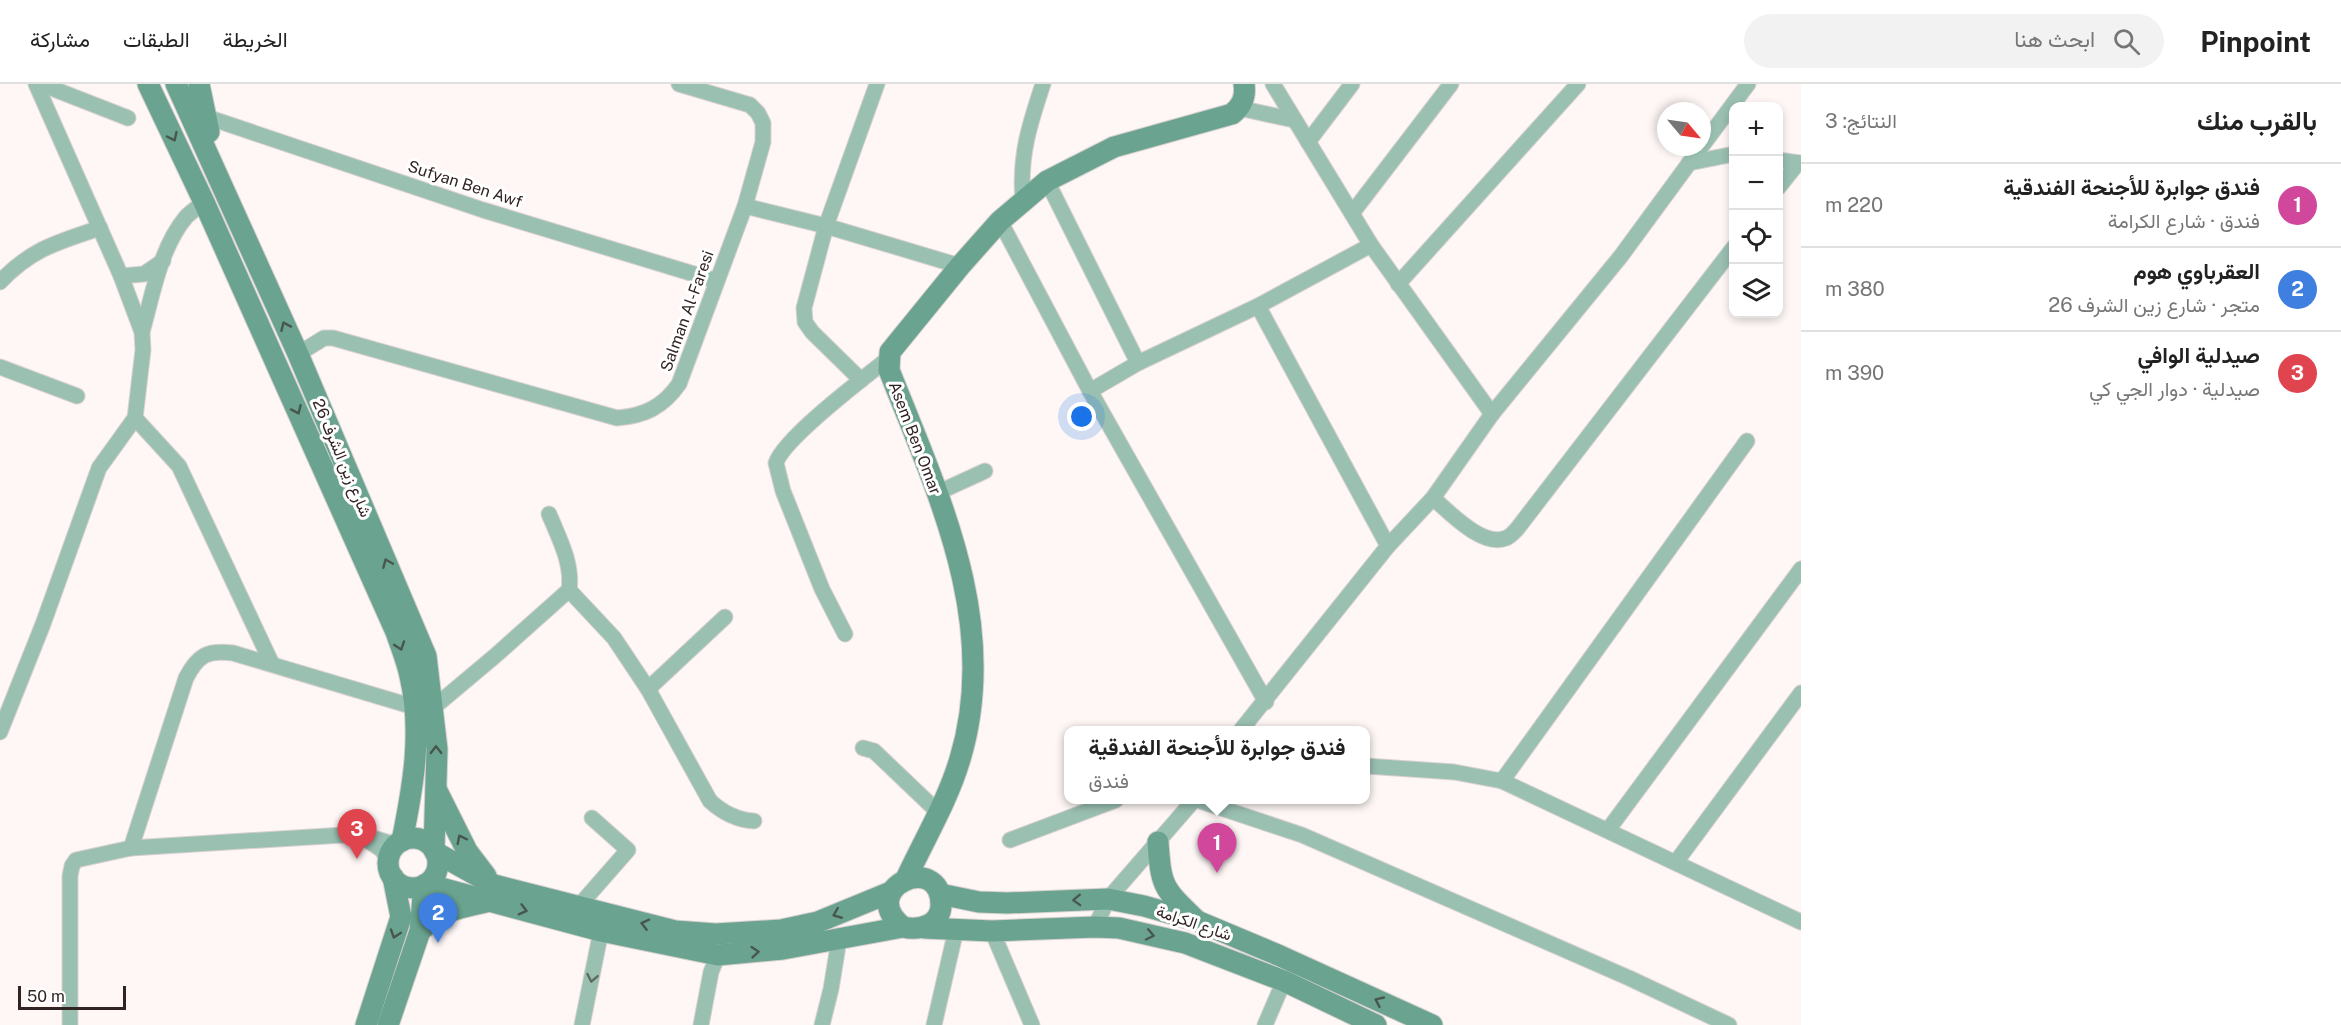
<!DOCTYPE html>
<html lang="ar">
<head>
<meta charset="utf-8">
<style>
  :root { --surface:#fff; --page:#f2f2f2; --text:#222; --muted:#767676; --line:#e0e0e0; --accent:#7c3aed }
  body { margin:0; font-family:"Public Sans",Vazirmatn,sans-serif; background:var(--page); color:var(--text); direction:rtl }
  .controls { position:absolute; right:18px; top:18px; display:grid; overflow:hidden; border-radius:12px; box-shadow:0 3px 9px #0003 }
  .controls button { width:54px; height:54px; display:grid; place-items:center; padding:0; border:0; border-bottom:2px solid var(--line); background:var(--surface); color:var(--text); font:30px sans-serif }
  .compass { position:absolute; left:1657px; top:18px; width:54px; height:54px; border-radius:50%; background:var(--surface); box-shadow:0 3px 9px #0003; rotate:119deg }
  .scale { position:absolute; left:18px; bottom:15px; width:108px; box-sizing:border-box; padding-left:6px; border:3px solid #312322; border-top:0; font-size:16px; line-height:21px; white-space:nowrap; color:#312322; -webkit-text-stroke:4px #fff; paint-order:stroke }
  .you { position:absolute; left:1082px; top:333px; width:21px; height:21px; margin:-15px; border:4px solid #fff; border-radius:50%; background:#1a73e8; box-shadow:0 0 0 9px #1a73e833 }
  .badge { display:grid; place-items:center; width:39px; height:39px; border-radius:50%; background:var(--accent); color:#fff; font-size:20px; font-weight:700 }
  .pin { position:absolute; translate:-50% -50px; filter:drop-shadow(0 2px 3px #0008) }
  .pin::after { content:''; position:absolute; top:32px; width:21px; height:18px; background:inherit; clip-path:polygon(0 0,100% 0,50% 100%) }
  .popup { position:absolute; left:1064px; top:642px; width:306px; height:78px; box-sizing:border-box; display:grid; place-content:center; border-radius:12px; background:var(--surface); filter:drop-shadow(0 2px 4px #0005); font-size:20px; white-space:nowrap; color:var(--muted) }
  .popup b { font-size:22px; color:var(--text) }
  .popup::after { content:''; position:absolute; left:50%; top:100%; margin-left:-12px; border:12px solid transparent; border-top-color:var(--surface) }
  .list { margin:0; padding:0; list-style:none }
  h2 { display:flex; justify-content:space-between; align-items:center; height:78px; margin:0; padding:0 24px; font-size:26px }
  h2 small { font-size:20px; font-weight:400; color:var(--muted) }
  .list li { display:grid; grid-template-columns:39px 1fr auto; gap:18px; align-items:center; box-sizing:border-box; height:84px; padding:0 24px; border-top:2px solid var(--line) }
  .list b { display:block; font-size:22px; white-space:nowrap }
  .list p { margin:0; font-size:20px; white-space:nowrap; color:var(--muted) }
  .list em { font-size:20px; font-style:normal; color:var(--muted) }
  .icon { flex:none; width:33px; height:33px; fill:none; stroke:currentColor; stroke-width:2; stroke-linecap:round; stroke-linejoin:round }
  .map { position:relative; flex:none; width:1801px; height:941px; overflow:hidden; direction:ltr }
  header { display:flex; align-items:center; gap:36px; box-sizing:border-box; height:84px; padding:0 30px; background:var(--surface); border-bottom:2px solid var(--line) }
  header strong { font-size:28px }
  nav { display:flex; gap:33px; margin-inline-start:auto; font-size:21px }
  .search { width:420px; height:54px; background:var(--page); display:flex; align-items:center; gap:15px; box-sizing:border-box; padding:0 21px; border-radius:33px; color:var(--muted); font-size:22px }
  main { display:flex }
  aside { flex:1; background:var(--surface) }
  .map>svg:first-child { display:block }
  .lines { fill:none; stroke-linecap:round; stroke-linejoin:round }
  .street-casing { stroke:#d9d1d0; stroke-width:17 }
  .secondary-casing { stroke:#d9d1d0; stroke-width:23 }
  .street { stroke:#9ac0b2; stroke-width:15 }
  .secondary { stroke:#6aa490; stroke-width:21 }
  .oneway { stroke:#48574e }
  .oneway2 { stroke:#606a63 }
  .labels { text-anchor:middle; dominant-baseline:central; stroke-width:6; stroke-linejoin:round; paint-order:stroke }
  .street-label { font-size:16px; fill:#312322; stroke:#fff }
</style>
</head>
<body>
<header>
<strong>Pinpoint</strong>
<div class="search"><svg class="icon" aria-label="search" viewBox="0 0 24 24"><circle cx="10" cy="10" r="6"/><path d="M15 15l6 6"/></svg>ابحث هنا</div>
<nav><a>الخريطة</a><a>الطبقات</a><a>مشاركة</a></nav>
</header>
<main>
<aside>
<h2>بالقرب منك<small>النتائج: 3</small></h2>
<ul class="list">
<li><span class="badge" style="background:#d1479c">1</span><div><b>فندق جوابرة للأجنحة الفندقية</b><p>فندق · شارع الكرامة</p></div><em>220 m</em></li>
<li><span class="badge" style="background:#3f7fe0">2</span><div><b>العقرباوي هوم</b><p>متجر · شارع زين الشرف 26</p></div><em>380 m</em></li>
<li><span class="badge" style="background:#e0444e">3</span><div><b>صيدلية الوافي</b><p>صيدلية · دوار الجي كي</p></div><em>390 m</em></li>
</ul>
</aside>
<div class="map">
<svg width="1801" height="941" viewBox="0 0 1801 941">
  <rect width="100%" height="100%" fill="#fef7f6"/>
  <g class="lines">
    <g class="street-casing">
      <g id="street">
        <path d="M 41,0 L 128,34"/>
        <path d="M 1273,0 L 1371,161 L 1492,330"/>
        <path d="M 1239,24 L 1294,36"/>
        <path d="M 204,32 L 483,126 L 717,197"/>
        <path d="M 1308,58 L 1352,0"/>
        <path d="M 1702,62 L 1748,0"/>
        <path d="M 1778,76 L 1801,79"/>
        <path d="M 1689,79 L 1734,70"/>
        <path d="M 1047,97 L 1138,279"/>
        <path d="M 1778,104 L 1798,79"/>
        <path d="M 1023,117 C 1019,73 1029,42 1043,0"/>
        <path d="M 745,122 L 826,142 L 960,182"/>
        <path d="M 1353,128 L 1451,0"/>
        <path d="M 1000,137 L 1090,307 L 1266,618"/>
        <path d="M 121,192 L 144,190 L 163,177"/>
        <path d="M 0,198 C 31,165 58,158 100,144"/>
        <path d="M 1398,200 L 1578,0"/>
        <path d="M 1258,222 L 1388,462"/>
        <path d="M 142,248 C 153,210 160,164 186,133 C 191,128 198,123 204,118"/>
        <path d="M 298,270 L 324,254 L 333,254 L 617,334 C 644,332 663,323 679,300 L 745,122 L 763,58 L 763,39 L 758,29 L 750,21 L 679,0"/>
        <path d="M 0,283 L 77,312"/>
        <path d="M 861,296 L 812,248 L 805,238 L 804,224 L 826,142 L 877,0"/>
        <path d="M 1090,307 L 1138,279 L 1258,222 L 1371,161"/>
        <path d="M 135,334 L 179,382 L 272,580"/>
        <path d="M 937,409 L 985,387"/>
        <path d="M 1433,414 C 1449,428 1483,464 1506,454 C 1510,453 1514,448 1517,445 L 1734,163"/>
        <path d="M 549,430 C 559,454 573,480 569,506"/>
        <path d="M 845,550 L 822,505 L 783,407 L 776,379 C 784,354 865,293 889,274"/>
        <path d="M 648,605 L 725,533"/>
        <path d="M 433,624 L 495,572 L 569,506 L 614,554 L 648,605 L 710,717 C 722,728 737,736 754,737"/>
        <path d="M 1241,646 L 1388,462 L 1433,414 L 1492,330 L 1621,172 L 1701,63"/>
        <path d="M 0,648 L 43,540 L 99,384 L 135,334 L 143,266 L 142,248 L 121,192 L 36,0"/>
        <path d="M 863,664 L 874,667 L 938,728"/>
        <path d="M 1366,682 L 1454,688 L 1502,697 L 1801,838"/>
        <path d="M 1502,697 L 1747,357"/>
        <path d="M 1197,716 L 1302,751 L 1629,894 L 1729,941"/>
        <path d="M 1608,746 L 1801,485"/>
        <path d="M 367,756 L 382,766 L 389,778"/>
        <path d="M 1010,756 L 1116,716"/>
        <path d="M 131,764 L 186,594 C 198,571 207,566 233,569 L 414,623"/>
        <path d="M 1676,778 L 1801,609"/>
        <path d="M 578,823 L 628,766 L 592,734"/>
        <path d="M 1095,843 L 1108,815 L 1194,716"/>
        <path d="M 992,847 L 1032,941"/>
        <path d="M 70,941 L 70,792 L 72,782 L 76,776 L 131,764 L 360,750 L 396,761"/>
        <path d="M 582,941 L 601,847"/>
        <path d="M 701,941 L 711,888 L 718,871"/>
        <path d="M 822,941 L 831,905 L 839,856"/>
        <path d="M 934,941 L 956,846"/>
        <path d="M 1265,941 L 1284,897"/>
      </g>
    </g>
    <g class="secondary-casing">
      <g id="secondary">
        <path d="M 148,0 L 204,118 L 396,548 C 401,563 407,577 410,592 C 423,648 413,703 402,757"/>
        <path d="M 176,0 L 298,270 L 426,572 L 437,665 L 434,766"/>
        <path d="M 199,0 L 209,48"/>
        <path d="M 437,707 L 467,767 L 486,792"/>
        <circle cx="413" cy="779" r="25"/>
        <path d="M 1158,758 C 1161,803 1163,804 1195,835"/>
        <path d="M 435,768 L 494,801 L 675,847 L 716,850 L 781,846 L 818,838 L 891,808"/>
        <path d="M 906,795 C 924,756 948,716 960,675 C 1001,539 938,410 889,286 L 890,268 L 960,182 L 1000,137 L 1047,97 L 1114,63 L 1232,30 C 1242,22 1246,13 1244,0"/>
        <path d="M 426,800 L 601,847 L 718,871 L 783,865 L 903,843 C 919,847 941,841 941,821 C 941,766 855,805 903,843"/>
        <path d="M 940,810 L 979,818 L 1008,819 L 1108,815 L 1144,822 L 1197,837 L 1278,871 L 1432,941"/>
        <path d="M 924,844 L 992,847 L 1095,843 L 1119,844 L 1185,859 L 1284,897 L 1376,941"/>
        <path d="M 420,847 C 441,827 458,824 486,818"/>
        <path d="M 366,941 L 401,833 L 393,793"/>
        <path d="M 388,941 L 420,847 L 424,801"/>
      </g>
    </g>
    <use href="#street" class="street"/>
    <use href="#secondary" class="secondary"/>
  </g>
  <defs><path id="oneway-chevron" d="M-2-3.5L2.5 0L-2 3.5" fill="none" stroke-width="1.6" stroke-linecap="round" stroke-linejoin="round" transform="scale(1.5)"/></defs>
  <g class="oneway">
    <use href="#oneway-chevron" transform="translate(173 53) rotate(65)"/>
    <use href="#oneway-chevron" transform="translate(285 242) rotate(-114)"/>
    <use href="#oneway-chevron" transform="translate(297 326) rotate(66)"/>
    <use href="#oneway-chevron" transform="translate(387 479) rotate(-113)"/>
    <use href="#oneway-chevron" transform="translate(400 562) rotate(71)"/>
    <use href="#oneway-chevron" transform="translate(436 666) rotate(-91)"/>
    <use href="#oneway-chevron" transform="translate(461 755) rotate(-117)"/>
    <use href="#oneway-chevron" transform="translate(1077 816) rotate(178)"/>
    <use href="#oneway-chevron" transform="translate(523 826) rotate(15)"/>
    <use href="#oneway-chevron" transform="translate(837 830) rotate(158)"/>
    <use href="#oneway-chevron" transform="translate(645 840) rotate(-166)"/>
    <use href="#oneway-chevron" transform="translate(395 850) rotate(108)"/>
    <use href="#oneway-chevron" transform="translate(1150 851) rotate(12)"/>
    <use href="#oneway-chevron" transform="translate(755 868) rotate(-5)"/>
    <use href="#oneway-chevron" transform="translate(1379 917) rotate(-155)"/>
  </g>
  <use class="oneway2" href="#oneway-chevron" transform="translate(592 894) rotate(101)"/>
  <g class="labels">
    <g class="street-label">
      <text transform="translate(465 100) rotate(18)">Sufyan Ben Awf</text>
      <text transform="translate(687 227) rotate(-70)">Salman Al-Faresi</text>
      <text transform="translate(915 354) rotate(69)">Asem Ben Omar</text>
      <text transform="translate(342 374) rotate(67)">شارع زين الشرف 26</text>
      <text transform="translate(1194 839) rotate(19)">شارع الكرامة</text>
    </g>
  </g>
</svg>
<div class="controls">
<button>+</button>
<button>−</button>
<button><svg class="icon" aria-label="locate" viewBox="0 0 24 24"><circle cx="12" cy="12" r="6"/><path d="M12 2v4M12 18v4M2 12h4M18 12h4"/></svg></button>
<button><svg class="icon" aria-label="layers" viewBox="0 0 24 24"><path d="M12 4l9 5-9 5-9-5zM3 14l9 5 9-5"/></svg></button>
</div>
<svg class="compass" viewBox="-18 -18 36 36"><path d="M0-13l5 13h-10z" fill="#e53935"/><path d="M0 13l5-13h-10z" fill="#767676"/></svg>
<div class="scale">50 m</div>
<div class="you"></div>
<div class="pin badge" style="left:1217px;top:789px;background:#d1479c">1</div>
<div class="popup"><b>فندق جوابرة للأجنحة الفندقية</b>فندق</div>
<div class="pin badge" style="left:438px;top:859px;background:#3f7fe0">2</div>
<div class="pin badge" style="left:357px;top:775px;background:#e0444e">3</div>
</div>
</main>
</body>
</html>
